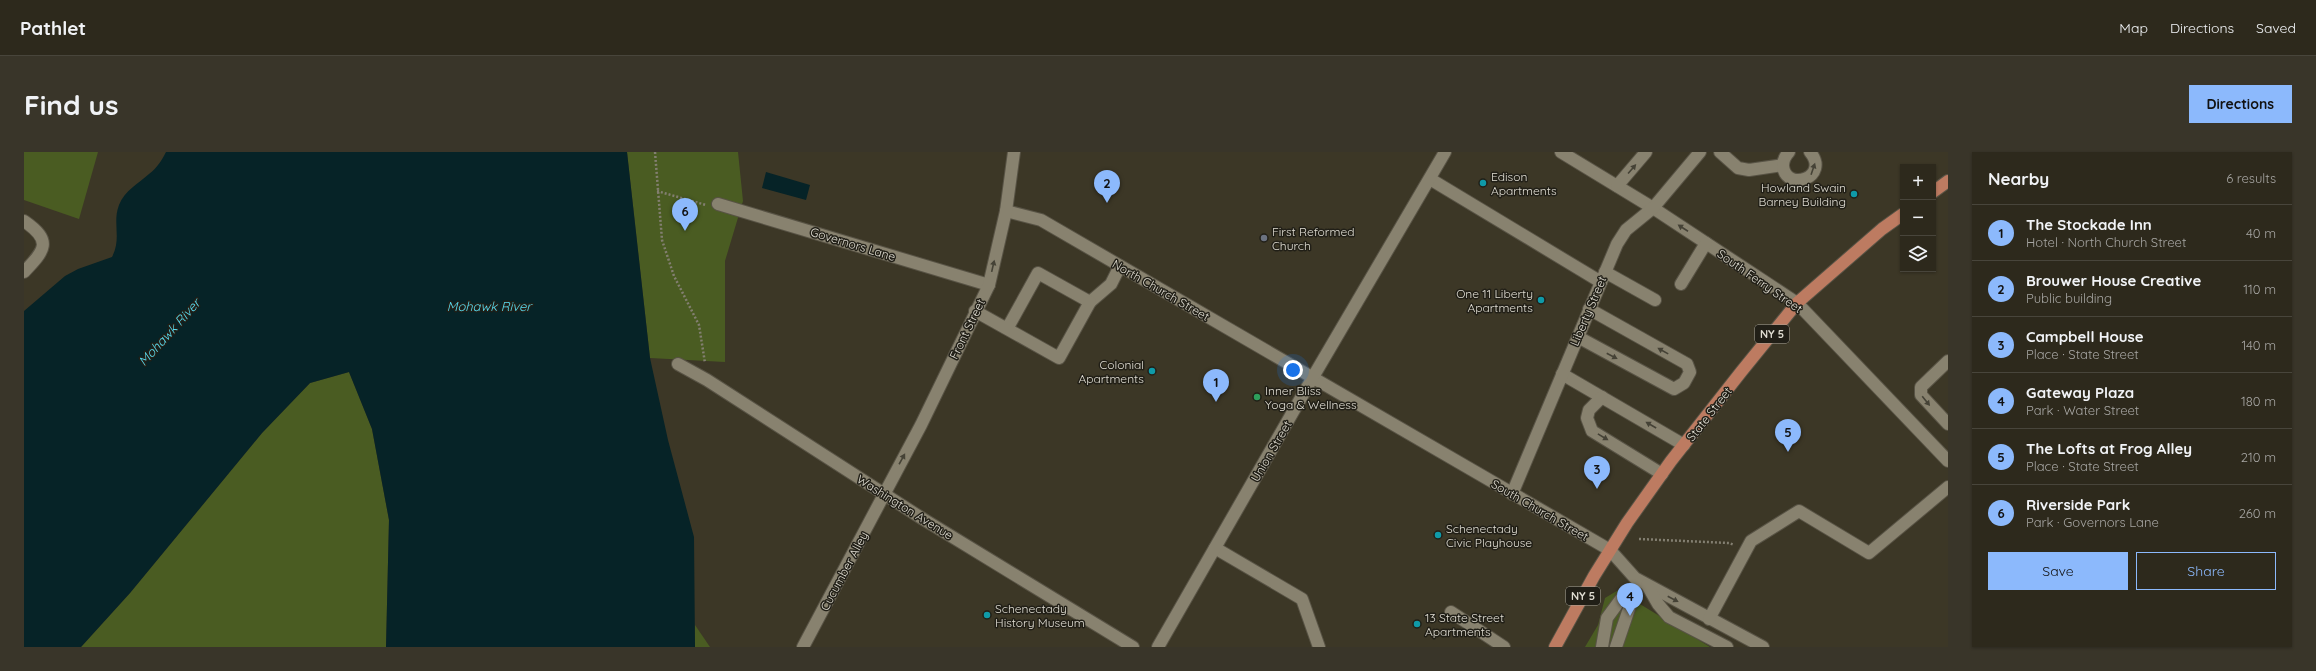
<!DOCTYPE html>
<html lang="en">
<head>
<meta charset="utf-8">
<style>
  :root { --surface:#2d291c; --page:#393529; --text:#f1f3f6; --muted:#a7a6a3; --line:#48453b; --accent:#8cb9fc }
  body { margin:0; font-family:Quicksand,sans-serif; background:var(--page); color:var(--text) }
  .controls { position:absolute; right:12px; top:12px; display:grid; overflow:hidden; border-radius:0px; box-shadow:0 1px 3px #0004 }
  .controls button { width:36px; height:36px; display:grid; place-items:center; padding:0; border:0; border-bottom:1px solid var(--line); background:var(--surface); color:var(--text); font:20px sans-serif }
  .you { position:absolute; left:1269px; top:218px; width:14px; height:14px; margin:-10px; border:3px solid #fff; border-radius:50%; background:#1a73e8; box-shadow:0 0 0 6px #1a73e833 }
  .badge { display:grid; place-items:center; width:26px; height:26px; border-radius:50%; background:var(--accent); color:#111; font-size:13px; font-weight:700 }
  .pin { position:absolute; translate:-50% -33px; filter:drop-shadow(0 1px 2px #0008) }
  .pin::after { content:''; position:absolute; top:21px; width:14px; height:12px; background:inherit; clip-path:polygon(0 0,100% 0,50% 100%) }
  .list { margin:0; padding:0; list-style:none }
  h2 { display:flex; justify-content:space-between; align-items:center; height:52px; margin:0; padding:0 16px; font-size:17px }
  h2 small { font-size:13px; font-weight:400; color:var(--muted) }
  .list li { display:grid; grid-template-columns:26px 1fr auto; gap:12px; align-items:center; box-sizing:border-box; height:56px; padding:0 16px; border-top:1px solid var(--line) }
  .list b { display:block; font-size:15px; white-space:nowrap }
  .list p { margin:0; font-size:13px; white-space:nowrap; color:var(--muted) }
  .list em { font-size:13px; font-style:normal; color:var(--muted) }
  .actions { display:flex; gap:8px; padding:12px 16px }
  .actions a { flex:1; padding:9px 0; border:1px solid var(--accent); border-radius:0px; text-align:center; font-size:14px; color:var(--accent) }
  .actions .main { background:var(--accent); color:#111 }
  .icon { flex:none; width:22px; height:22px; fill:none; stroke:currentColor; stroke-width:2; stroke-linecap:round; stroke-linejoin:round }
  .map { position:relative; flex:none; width:1924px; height:495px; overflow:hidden; border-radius:0px }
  header { display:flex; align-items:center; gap:24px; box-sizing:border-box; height:56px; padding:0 20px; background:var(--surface); border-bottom:1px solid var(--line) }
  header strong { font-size:19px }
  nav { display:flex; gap:22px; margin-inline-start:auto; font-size:14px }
  .intro { display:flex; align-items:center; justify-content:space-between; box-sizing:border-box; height:96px; padding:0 24px }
  h1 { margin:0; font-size:28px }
  .button { padding:10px 18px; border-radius:0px; background:var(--accent); color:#111; font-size:14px; font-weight:700 }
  main { display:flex; gap:24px; padding:0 24px }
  aside { flex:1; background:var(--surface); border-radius:0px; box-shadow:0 1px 3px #0004 }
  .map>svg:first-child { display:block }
  .green { fill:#4a5c22 }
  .water { fill:#062327 }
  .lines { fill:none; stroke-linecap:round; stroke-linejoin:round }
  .minor-casing { stroke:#585345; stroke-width:14 }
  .major-casing { stroke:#585345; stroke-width:14 }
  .path { stroke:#837f71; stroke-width:2.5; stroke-dasharray:2 2; stroke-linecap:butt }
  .minor { stroke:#88826f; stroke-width:12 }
  .major { stroke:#bd7b61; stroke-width:12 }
  .oneway { fill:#454236 }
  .culture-dot { fill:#0f9aa8; stroke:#211f17; stroke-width:1.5 }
  .worship-dot { fill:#6b7280; stroke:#211f17; stroke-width:1.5 }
  .leisure-dot { fill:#2e9e5b; stroke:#211f17; stroke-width:1.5 }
  .labels { text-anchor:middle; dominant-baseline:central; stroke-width:3; stroke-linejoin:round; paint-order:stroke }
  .shield { fill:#211f17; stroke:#a7a49a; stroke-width:1 }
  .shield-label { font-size:11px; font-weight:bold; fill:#e0ddd2 }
  .poi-label { font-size:12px; fill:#e0ddd2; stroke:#211f17; text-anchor:start }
  .street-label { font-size:12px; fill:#e0ddd2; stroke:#211f17 }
  .water-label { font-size:13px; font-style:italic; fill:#58dcf0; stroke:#211f17 }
</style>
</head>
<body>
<header>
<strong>Pathlet</strong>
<nav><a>Map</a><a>Directions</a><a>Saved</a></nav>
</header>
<div class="intro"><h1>Find us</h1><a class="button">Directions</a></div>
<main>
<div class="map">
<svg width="1924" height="495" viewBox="0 0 1924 495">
  <rect width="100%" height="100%" fill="#3c3726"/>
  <g class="green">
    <path d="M 0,0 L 74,0 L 55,67 L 0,48 Z"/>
    <path d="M 603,0 L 714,0 L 719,49 L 701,109 L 701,210 L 626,206 Z"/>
    <path d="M 325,220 L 348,277 L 365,368 L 362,495 L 57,495 L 106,441 L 238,281 L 286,231 Z"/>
    <path d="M 1596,437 L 1611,449 L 1686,495 L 1561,495 L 1574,473 L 1581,446 Z"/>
    <path d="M 671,473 L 686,495 L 671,495 Z"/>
  </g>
  <g class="water">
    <path d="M 142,0 L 603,0 L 626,206 L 644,288 L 670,385 L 671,495 L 362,495 L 365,368 L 348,277 L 325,220 L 286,231 L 238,281 L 106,441 L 57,495 L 0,495 L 0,159 L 41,124 L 54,117 L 88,105 C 98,86 88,71 95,53 C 101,38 114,32 125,22 C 133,16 138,8 142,0 Z"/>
    <path d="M 742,20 L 786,33 L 782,48 L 738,36 Z"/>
  </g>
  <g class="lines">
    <g class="minor-casing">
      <g id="minor">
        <path d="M 1537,0 L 1629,56 L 1773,151 L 1924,309"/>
        <path d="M 1696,0 L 1714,16 L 1725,18 L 1759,13"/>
        <path d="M 1765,0 C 1761,4 1759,9 1759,14 C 1762,41 1807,25 1786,0"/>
        <path d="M 1406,27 L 1577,130"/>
        <path d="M 1593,34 L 1622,0"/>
        <path d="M 694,52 L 965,133"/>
        <path d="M 982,59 L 1017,68 L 1586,398 L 1611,426 L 1739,495"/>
        <path d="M 0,69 C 29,89 21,98 0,120"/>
        <path d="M 1581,120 L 1631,148"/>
        <path d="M 1657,132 L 1682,91"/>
        <path d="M 1066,150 L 1087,132 L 1096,114"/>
        <path d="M 951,159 L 1035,206 L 1066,150 L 1014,121 L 983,177"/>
        <path d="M 1554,185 L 1650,237 L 1660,231 L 1666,220 L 1663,212 L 1565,157"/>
        <path d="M 1924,209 L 1897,235 L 1897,243 L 1924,272"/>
        <path d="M 654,212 L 683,228 L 899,367 L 1109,495"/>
        <path d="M 1538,222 L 1660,293"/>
        <path d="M 1578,245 L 1565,258 L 1563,266 L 1568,279 L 1638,322"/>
        <path d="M 1488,342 L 1593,92 L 1602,78 L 1629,56 L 1676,0"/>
        <path d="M 1191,396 L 1278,447 L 1295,495"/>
        <path d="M 1623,433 L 1634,452 L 1645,465 L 1703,495"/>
        <path d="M 1427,460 L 1480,495"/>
        <path d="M 1685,467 L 1727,389 L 1775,359 L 1845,401 L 1924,335"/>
        <path d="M 779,495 L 897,273 L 965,133 L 982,59 L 990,0"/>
        <path d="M 1134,495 L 1289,225 L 1421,0"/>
        <path d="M 1578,495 L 1583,466 L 1602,440 L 1608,448 L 1592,495"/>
      </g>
    </g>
    <g class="major-casing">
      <g id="major">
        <path d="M 1909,40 L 1924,29"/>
        <path d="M 1531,495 L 1570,424 L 1603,371 L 1647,309 L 1717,220 L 1773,151 L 1858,77 L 1879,62"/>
      </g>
    </g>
    <g class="path">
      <path d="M 631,0 L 638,88 L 650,124 L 675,173 L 681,211"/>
      <path d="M 633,39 L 682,53"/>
      <path d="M 1615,387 L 1705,391 L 1710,393"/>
    </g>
    <use href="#minor" class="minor"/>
    <use href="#major" class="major"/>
  </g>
  <defs><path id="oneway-solid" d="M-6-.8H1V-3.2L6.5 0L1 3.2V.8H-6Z"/></defs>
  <g class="oneway">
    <use href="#oneway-solid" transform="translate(1608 17) rotate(-49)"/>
    <use href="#oneway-solid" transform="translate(1789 17) rotate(-71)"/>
    <use href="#oneway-solid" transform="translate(1659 76) rotate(-147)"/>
    <use href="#oneway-solid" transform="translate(969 114) rotate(-77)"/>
    <use href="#oneway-solid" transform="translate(1639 199) rotate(-151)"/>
    <use href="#oneway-solid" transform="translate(1588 204) rotate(28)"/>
    <use href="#oneway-solid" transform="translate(1902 249) rotate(51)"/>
    <use href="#oneway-solid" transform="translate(1627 273) rotate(-150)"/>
    <use href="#oneway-solid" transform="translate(1579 285) rotate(31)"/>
    <use href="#oneway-solid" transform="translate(878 307) rotate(-61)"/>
    <use href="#oneway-solid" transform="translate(1649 447) rotate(28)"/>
  </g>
  <g class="culture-dot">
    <circle cx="1459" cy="31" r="4"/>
    <circle cx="1830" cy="42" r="4"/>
    <circle cx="1517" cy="148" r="4"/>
    <circle cx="1128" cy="219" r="4"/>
    <circle cx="1414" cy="383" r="4"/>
    <circle cx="963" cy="463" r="4"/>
    <circle cx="1393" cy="472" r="4"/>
  </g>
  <circle class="worship-dot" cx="1240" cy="86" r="4"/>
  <circle class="leisure-dot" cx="1233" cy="245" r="4"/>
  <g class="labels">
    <g class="shield">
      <rect x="1731" y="173" width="34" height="18" rx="3"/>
      <rect x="1542" y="435" width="34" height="18" rx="3"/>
    </g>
    <g class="shield-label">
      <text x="1748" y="182">NY 5</text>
      <text x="1559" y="444">NY 5</text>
    </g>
    <g class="poi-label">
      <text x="1467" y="24">Edison<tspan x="1467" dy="14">Apartments</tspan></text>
      <text x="1822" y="35" text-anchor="end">Howland Swain<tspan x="1822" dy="14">Barney Building</tspan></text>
      <text x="1248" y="79">First Reformed<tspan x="1248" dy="14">Church</tspan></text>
      <text x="1509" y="141" text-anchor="end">One 11 Liberty<tspan x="1509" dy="14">Apartments</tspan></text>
      <text x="1120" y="212" text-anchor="end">Colonial<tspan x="1120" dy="14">Apartments</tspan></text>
      <text x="1241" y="238">Inner Bliss<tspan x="1241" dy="14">Yoga &amp; Wellness</tspan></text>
      <text x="1422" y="376">Schenectady<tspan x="1422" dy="14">Civic Playhouse</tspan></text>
      <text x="971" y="456">Schenectady<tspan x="971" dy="14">History Museum</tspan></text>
      <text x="1401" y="465">13 State Street<tspan x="1401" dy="14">Apartments</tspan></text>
    </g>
    <g class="street-label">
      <text transform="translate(829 92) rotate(17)">Governors Lane</text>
      <text transform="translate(1736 129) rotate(35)">South Ferry Street</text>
      <text transform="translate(1137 138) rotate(30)">North Church Street</text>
      <text transform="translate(1564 159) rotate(-67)">Liberty Street</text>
      <text transform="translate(943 177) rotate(-64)">Front Street</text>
      <text transform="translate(1685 262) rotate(-52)">State Street</text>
      <text transform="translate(1247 299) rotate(-60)">Union Street</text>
      <text transform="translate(881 355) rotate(32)">Washington Avenue</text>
      <text transform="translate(1516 358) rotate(30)">South Church Street</text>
      <text transform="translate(820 419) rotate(-62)">Cucumber Alley</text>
    </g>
    <g class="water-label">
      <text x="465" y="154">Mohawk River</text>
      <text transform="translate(145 180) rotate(-48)">Mohawk River</text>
    </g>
  </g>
</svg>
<div class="controls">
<button>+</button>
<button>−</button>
<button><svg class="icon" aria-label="layers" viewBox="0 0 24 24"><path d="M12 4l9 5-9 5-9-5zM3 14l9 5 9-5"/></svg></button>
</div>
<div class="you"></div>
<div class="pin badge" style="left:1192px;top:250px">1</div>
<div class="pin badge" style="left:1083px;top:51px">2</div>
<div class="pin badge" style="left:1573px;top:337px">3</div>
<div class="pin badge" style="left:1606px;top:464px">4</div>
<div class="pin badge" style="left:1764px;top:300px">5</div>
<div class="pin badge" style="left:661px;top:79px">6</div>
</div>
<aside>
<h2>Nearby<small>6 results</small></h2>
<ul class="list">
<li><span class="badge">1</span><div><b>The Stockade Inn</b><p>Hotel · North Church Street</p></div><em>40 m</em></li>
<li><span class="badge">2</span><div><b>Brouwer House Creative</b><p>Public building</p></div><em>110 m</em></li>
<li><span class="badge">3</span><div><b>Campbell House</b><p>Place · State Street</p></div><em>140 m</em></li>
<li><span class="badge">4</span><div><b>Gateway Plaza</b><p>Park · Water Street</p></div><em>180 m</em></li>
<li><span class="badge">5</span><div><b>The Lofts at Frog Alley</b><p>Place · State Street</p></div><em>210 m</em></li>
<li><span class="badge">6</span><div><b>Riverside Park</b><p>Park · Governors Lane</p></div><em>260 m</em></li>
</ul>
<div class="actions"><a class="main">Save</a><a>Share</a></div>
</aside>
</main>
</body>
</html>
